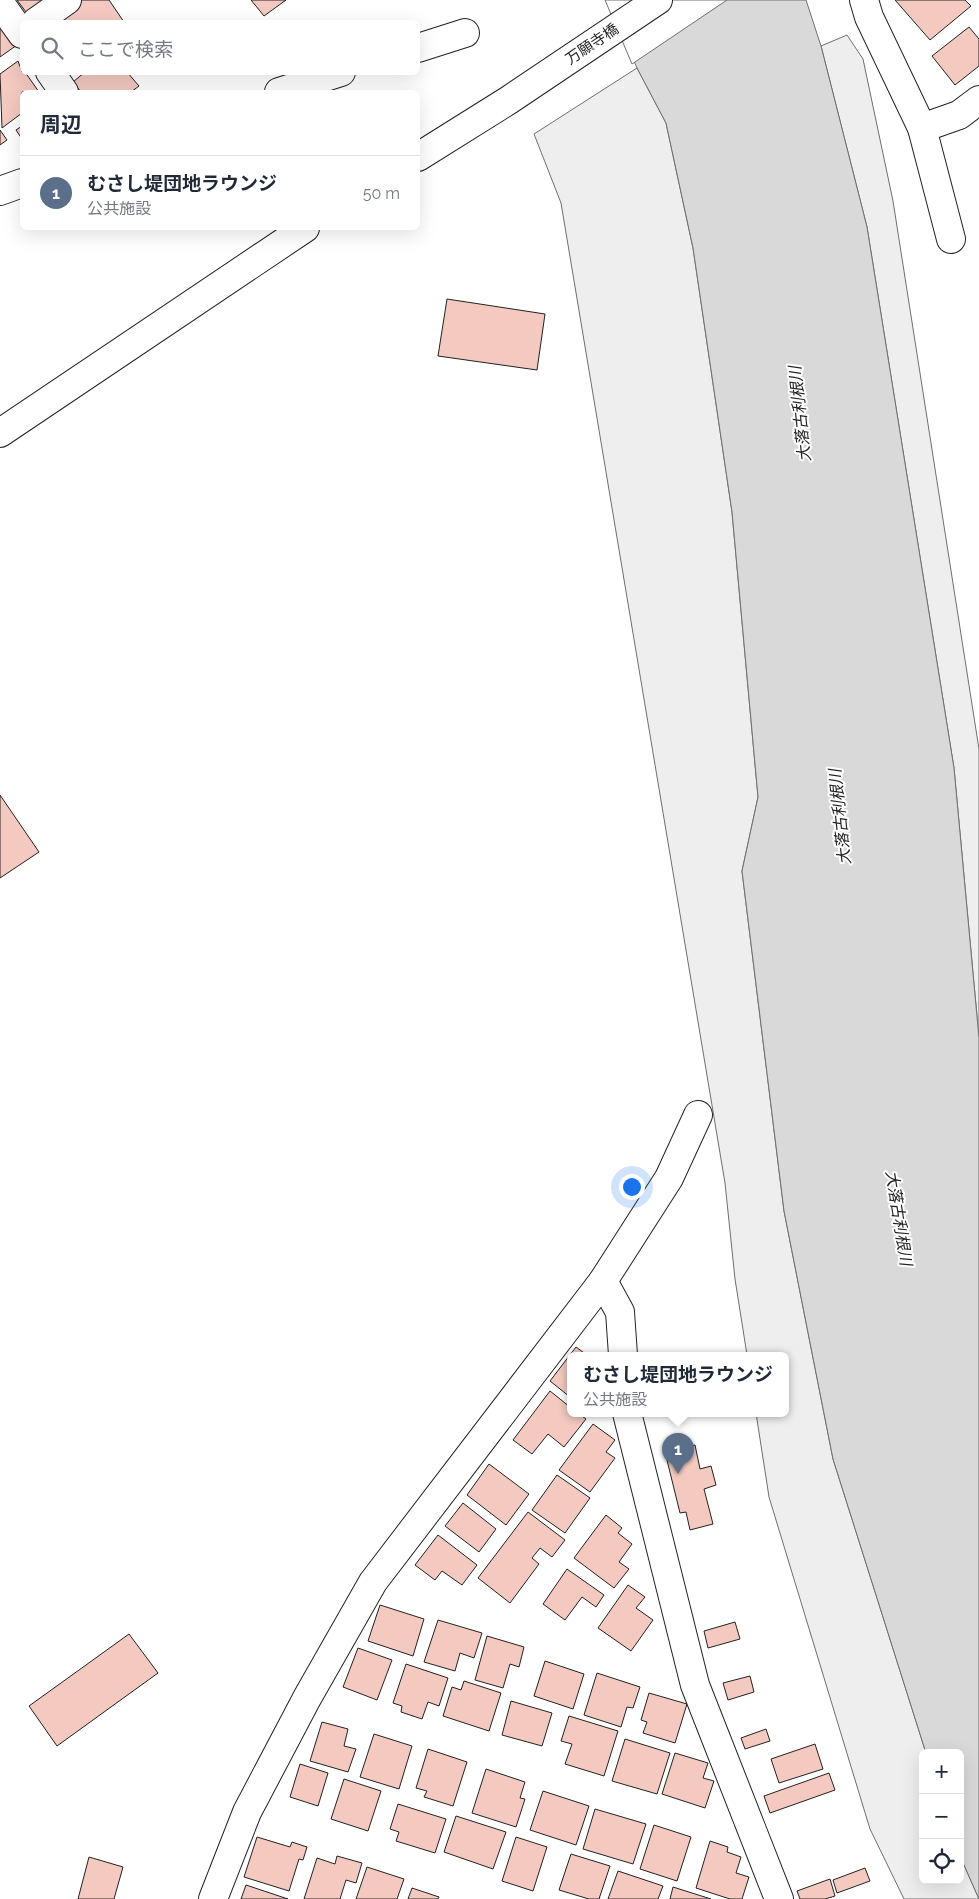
<!DOCTYPE html>
<html lang="ja">
<head>
<meta charset="utf-8">
<style>
  :root { --surface:#fff; --page:#f2f2f3; --text:#1f2937; --muted:#747a83; --line:#e0e1e3; --accent:#c62828 }
  body { margin:0; font-family:Raleway,"Noto Sans JP",sans-serif; background:var(--page); color:var(--text) }
  .controls { position:absolute; right:15px; bottom:15px; display:grid; overflow:hidden; border-radius:8px; box-shadow:0 5px 20px #0002 }
  .controls button { width:45px; height:45px; display:grid; place-items:center; padding:0; border:0; border-bottom:1px solid var(--line); background:var(--surface); color:var(--text); font:25px sans-serif }
  .you { position:absolute; left:631px; top:1186px; width:18px; height:18px; margin:-12px; border:4px solid #fff; border-radius:50%; background:#1a73e8; box-shadow:0 0 0 8px #1a73e833 }
  .badge { display:grid; place-items:center; width:32px; height:32px; border-radius:50%; background:var(--accent); color:#fff; font-size:16px; font-weight:700 }
  .pin { position:absolute; translate:-50% -41px; filter:drop-shadow(0 1px 2px #0008) }
  .pin::after { content:''; position:absolute; top:26px; width:18px; height:15px; background:inherit; clip-path:polygon(0 0,100% 0,50% 100%) }
  .popup { position:absolute; left:567px; top:1352px; width:222px; height:65px; box-sizing:border-box; display:grid; place-content:center; border-radius:8px; background:var(--surface); filter:drop-shadow(0 1px 4px #0005); font-size:16px; white-space:nowrap; color:var(--muted) }
  .popup b { font-size:19px; color:var(--text) }
  .popup::after { content:''; position:absolute; left:50%; top:100%; margin-left:-10px; border:10px solid transparent; border-top-color:var(--surface) }
  .list { margin:0; padding:0; list-style:none }
  h2 { display:flex; justify-content:space-between; align-items:center; height:65px; margin:0; padding:0 20px; font-size:21px }
  h2 small { font-size:16px; font-weight:400; color:var(--muted) }
  .list li { display:grid; grid-template-columns:32px 1fr auto; gap:15px; align-items:center; box-sizing:border-box; height:75px; padding:0 20px; border-top:1px solid var(--line) }
  .list b { display:block; font-size:19px; white-space:nowrap }
  .list p { margin:0; font-size:16px; white-space:nowrap; color:var(--muted) }
  .list em { font-size:16px; font-style:normal; color:var(--muted) }
  .icon { flex:none; width:28px; height:28px; fill:none; stroke:currentColor; stroke-width:2; stroke-linecap:round; stroke-linejoin:round }
  .map { position:relative; flex:none; width:979px; height:1899px; overflow:hidden }
  .search { position:absolute; background:var(--surface); box-shadow:0 5px 20px #0002; left:20px; top:20px; width:400px; height:55px; display:flex; align-items:center; gap:12px; box-sizing:border-box; padding:0 18px; border-radius:8px; color:var(--muted); font-size:19px }
  .panel { position:absolute; background:var(--surface); box-shadow:0 5px 20px #0002; left:20px; top:90px; width:400px; height:140px; border-radius:8px }
  .map>svg:first-child { display:block }
  .green { fill:#eee; stroke:#6f6f6f }
  .water { fill:#d9d9d9; stroke:#6f6f6f }
  .pier { fill:#fff; stroke:#6f6f6f }
  .building { fill:#f3c9c0; stroke:#222 }
  .lines { fill:none; stroke-linecap:round; stroke-linejoin:round }
  .minor-casing { stroke:#222; stroke-width:30 }
  .minor { stroke:#fff; stroke-width:28 }
  .labels { text-anchor:middle; dominant-baseline:central; stroke-width:4; stroke-linejoin:round; paint-order:stroke }
  .street-label { font-size:15px; fill:#222; stroke:#fff }
  .water-label { font-size:16px; font-style:italic; fill:#222; stroke:#fff }
</style>
</head>
<body>
<div class="map">
<svg width="979" height="1899" viewBox="0 0 979 1899">
  <rect width="100%" height="100%" fill="#fff"/>
  <g class="green">
    <path d="M 847,35 L 863,59 L 893,201 L 979,749 L 979,1038 L 954,768 L 867,227 L 821,46 Z"/>
    <path d="M 637,68 L 666,123 L 693,248 L 732,512 L 758,797 L 742,871 L 784,1211 L 833,1459 L 926,1753 L 923,1753 L 923,1880 L 960,1880 L 960,1856 L 979,1899 L 904,1899 L 870,1829 L 769,1497 L 756,1413 L 786,1413 L 786,1355 L 747,1355 L 735,1279 L 725,1183 L 561,203 L 534,134 Z"/>
  </g>
  <path class="water" d="M 607,0 L 806,0 L 821,46 L 867,227 L 954,768 L 979,1038 L 979,1899 L 960,1856 L 960,1753 L 926,1753 L 833,1459 L 784,1211 L 742,871 L 758,797 L 732,512 L 693,248 L 666,123 L 637,68 Z"/>
  <path class="pier" d="M 605,0 L 727,0 L 632,64 Z"/>
  <g class="building">
    <path d="M 17,0 L 51,0 L 29,16 Z"/>
    <path d="M 82,0 L 109,0 L 124,22 L 49,22 Z"/>
    <path d="M 251,0 L 286,0 L 264,16 Z"/>
    <path d="M 895,0 L 965,0 L 971,6 L 930,40 Z"/>
    <path d="M 0,23 L 17,45 L 0,57 Z"/>
    <path d="M 969,27 L 979,39 L 979,66 L 955,85 L 932,56 Z"/>
    <path d="M 18,61 L 22,72 L 25,72 L 39,92 L 22,92 L 22,113 L 2,128 L 0,74 Z"/>
    <path d="M 85,72 L 127,72 L 139,86 L 131,92 L 81,92 L 73,82 Z"/>
    <path d="M 22,126 L 22,139 L 16,130 Z"/>
    <path d="M 0,130 L 7,140 L 0,145 Z"/>
    <path d="M 447,299 L 545,314 L 537,370 L 438,356 Z"/>
    <path d="M 0,795 L 39,852 L 0,878 Z"/>
    <path d="M 576,1347 L 587,1355 L 570,1355 L 570,1397 L 550,1381 Z"/>
    <path d="M 550,1391 L 570,1407 L 570,1413 L 578,1413 L 586,1419 L 564,1447 L 548,1434 L 532,1454 L 513,1440 Z"/>
    <path d="M 593,1424 L 615,1440 L 606,1452 L 615,1458 L 590,1492 L 559,1470 Z"/>
    <path d="M 695,1445 L 700,1469 L 711,1466 L 716,1485 L 704,1489 L 713,1524 L 690,1530 L 686,1512 L 680,1513 L 665,1452 Z"/>
    <path d="M 489,1464 L 529,1494 L 506,1525 L 467,1495 Z"/>
    <path d="M 557,1475 L 590,1498 L 565,1533 L 532,1510 Z"/>
    <path d="M 463,1503 L 496,1529 L 479,1552 L 445,1526 Z"/>
    <path d="M 528,1512 L 565,1540 L 552,1557 L 540,1548 L 532,1558 L 539,1564 L 510,1603 L 478,1578 Z"/>
    <path d="M 606,1515 L 622,1528 L 618,1533 L 632,1544 L 619,1562 L 629,1569 L 614,1588 L 574,1558 Z"/>
    <path d="M 438,1535 L 477,1565 L 462,1585 L 442,1571 L 435,1580 L 415,1565 Z"/>
    <path d="M 567,1569 L 604,1595 L 596,1607 L 582,1597 L 565,1620 L 543,1604 Z"/>
    <path d="M 628,1585 L 645,1597 L 636,1608 L 653,1620 L 631,1651 L 598,1628 Z"/>
    <path d="M 380,1605 L 424,1619 L 413,1656 L 368,1641 Z"/>
    <path d="M 438,1620 L 482,1633 L 474,1658 L 460,1653 L 455,1671 L 424,1662 Z"/>
    <path d="M 735,1622 L 740,1639 L 708,1648 L 704,1631 Z"/>
    <path d="M 129,1634 L 158,1673 L 57,1746 L 29,1706 Z"/>
    <path d="M 487,1636 L 524,1647 L 519,1667 L 510,1664 L 503,1688 L 475,1680 Z"/>
    <path d="M 358,1648 L 392,1660 L 377,1700 L 343,1687 Z"/>
    <path d="M 545,1661 L 584,1674 L 573,1709 L 534,1696 Z"/>
    <path d="M 406,1664 L 448,1678 L 439,1706 L 428,1702 L 422,1719 L 401,1712 L 402,1706 L 393,1703 Z"/>
    <path d="M 597,1673 L 640,1687 L 633,1708 L 627,1707 L 621,1727 L 584,1715 Z"/>
    <path d="M 750,1676 L 754,1692 L 728,1700 L 723,1683 Z"/>
    <path d="M 464,1681 L 501,1693 L 489,1731 L 443,1716 L 452,1687 L 461,1690 Z"/>
    <path d="M 649,1693 L 687,1704 L 675,1743 L 643,1733 L 647,1722 L 641,1720 Z"/>
    <path d="M 511,1701 L 552,1713 L 542,1746 L 502,1735 Z"/>
    <path d="M 569,1716 L 618,1731 L 604,1776 L 565,1764 L 572,1744 L 561,1741 Z"/>
    <path d="M 322,1722 L 348,1729 L 344,1746 L 356,1749 L 348,1772 L 310,1761 Z"/>
    <path d="M 766,1729 L 770,1741 L 745,1749 L 741,1738 Z"/>
    <path d="M 374,1734 L 412,1746 L 399,1789 L 360,1777 Z"/>
    <path d="M 625,1739 L 670,1753 L 657,1794 L 612,1781 Z"/>
    <path d="M 815,1744 L 823,1769 L 779,1783 L 771,1759 Z"/>
    <path d="M 428,1749 L 467,1762 L 453,1806 L 424,1797 L 427,1791 L 416,1788 Z"/>
    <path d="M 675,1753 L 708,1763 L 703,1778 L 714,1781 L 705,1808 L 662,1794 Z"/>
    <path d="M 300,1764 L 328,1773 L 318,1806 L 290,1797 Z"/>
    <path d="M 486,1769 L 525,1782 L 520,1798 L 525,1799 L 516,1827 L 472,1813 Z"/>
    <path d="M 829,1773 L 835,1790 L 770,1813 L 764,1796 Z"/>
    <path d="M 344,1779 L 381,1791 L 368,1831 L 331,1819 Z"/>
    <path d="M 543,1791 L 589,1806 L 576,1845 L 530,1830 Z"/>
    <path d="M 398,1804 L 446,1819 L 435,1853 L 396,1841 L 399,1832 L 390,1829 Z"/>
    <path d="M 595,1809 L 646,1824 L 633,1864 L 583,1849 Z"/>
    <path d="M 456,1816 L 506,1832 L 493,1869 L 444,1852 Z"/>
    <path d="M 654,1825 L 691,1837 L 677,1881 L 640,1869 Z"/>
    <path d="M 257,1837 L 290,1847 L 292,1842 L 307,1847 L 303,1860 L 299,1859 L 289,1891 L 244,1877 Z"/>
    <path d="M 516,1837 L 547,1847 L 533,1891 L 502,1881 Z"/>
    <path d="M 710,1841 L 728,1847 L 727,1852 L 741,1857 L 736,1873 L 749,1877 L 742,1899 L 730,1899 L 696,1888 Z"/>
    <path d="M 571,1854 L 610,1866 L 599,1899 L 589,1899 L 559,1890 Z"/>
    <path d="M 337,1856 L 362,1863 L 356,1883 L 346,1880 L 340,1899 L 304,1899 L 317,1858 L 335,1864 Z"/>
    <path d="M 89,1857 L 123,1867 L 114,1899 L 78,1899 Z"/>
    <path d="M 367,1867 L 404,1879 L 397,1899 L 356,1899 Z"/>
    <path d="M 865,1868 L 870,1881 L 837,1893 L 833,1880 Z"/>
    <path d="M 618,1871 L 663,1886 L 658,1899 L 608,1899 Z"/>
    <path d="M 830,1879 L 835,1896 L 825,1899 L 800,1899 L 797,1891 Z"/>
    <path d="M 246,1885 L 288,1899 L 241,1899 Z"/>
    <path d="M 673,1887 L 711,1899 L 670,1899 Z"/>
    <path d="M 412,1888 L 439,1897 L 438,1899 L 408,1899 Z"/>
  </g>
  <g class="lines">
    <g class="minor-casing">
      <g id="minor">
        <path d="M 864,0 L 869,17 L 922,128 L 951,239"/>
        <path d="M 0,3 L 22,34"/>
        <path d="M 36,22 L 67,0"/>
        <path d="M 418,48 L 465,33"/>
        <path d="M 50,72 L 64,92"/>
        <path d="M 279,92 L 341,72"/>
        <path d="M 922,128 L 959,115 L 979,100"/>
        <path d="M 418,157 L 509,100 L 658,0"/>
        <path d="M 0,191 L 22,183"/>
        <path d="M 0,433 L 305,228"/>
        <path d="M 603,1281 L 620,1312 L 623,1355"/>
        <path d="M 627,1413 L 695,1685 L 779,1899"/>
        <path d="M 213,1899 L 247,1812 L 307,1698 L 373,1582 L 603,1281 L 669,1178 L 698,1115"/>
      </g>
    </g>
    <use href="#minor" class="minor"/>
  </g>
  <g class="labels">
    <g class="street-label">
      <text transform="translate(592 44) rotate(-34)">万願寺橋</text>
    </g>
    <g class="water-label">
      <text transform="translate(800 414) rotate(-96)">大落古利根川</text>
      <text transform="translate(840 817) rotate(-96)">大落古利根川</text>
      <text transform="translate(899 1218) rotate(81)">大落古利根川</text>
    </g>
  </g>
</svg>
<div class="controls">
<button>+</button>
<button>−</button>
<button><svg class="icon" aria-label="locate" viewBox="0 0 24 24"><circle cx="12" cy="12" r="6"/><path d="M12 2v4M12 18v4M2 12h4M18 12h4"/></svg></button>
</div>
<div class="you"></div>
<div class="pin badge" style="left:678px;top:1474px;background:#5c6f8a">1</div>
<div class="popup"><b>むさし堤団地ラウンジ</b>公共施設</div>
<div class="search"><svg class="icon" aria-label="search" viewBox="0 0 24 24"><circle cx="10" cy="10" r="6"/><path d="M15 15l6 6"/></svg>ここで検索</div>
<section class="panel">
<h2>周辺<small></small></h2>
<ul class="list">
<li><span class="badge" style="background:#5c6f8a">1</span><div><b>むさし堤団地ラウンジ</b><p>公共施設</p></div><em>50 m</em></li>
</ul>
</section>
</div>
</body>
</html>
